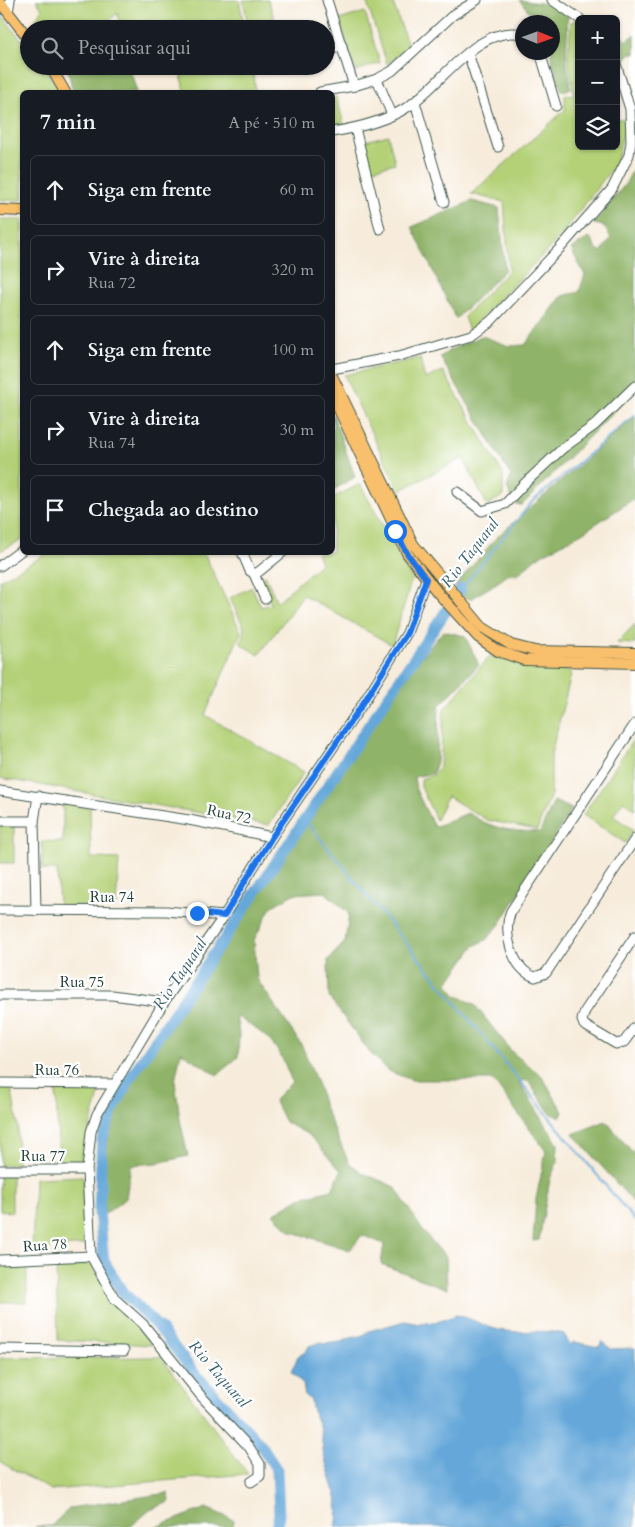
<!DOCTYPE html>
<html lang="pt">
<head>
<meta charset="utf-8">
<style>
  :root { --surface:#171b24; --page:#20242c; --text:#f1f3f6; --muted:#9ea1a6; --line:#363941 }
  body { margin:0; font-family:Cardo,serif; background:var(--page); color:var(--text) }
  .controls { position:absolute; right:15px; top:15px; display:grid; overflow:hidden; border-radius:8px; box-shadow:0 1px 4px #0004 }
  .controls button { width:45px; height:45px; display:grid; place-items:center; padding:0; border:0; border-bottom:1px solid var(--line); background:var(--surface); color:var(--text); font:25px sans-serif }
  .compass { position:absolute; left:515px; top:15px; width:45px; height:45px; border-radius:50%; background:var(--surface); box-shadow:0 1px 4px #0004; rotate:91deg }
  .stop { position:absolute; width:15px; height:15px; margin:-11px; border:4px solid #1a73e8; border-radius:50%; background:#fff }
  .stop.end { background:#1a73e8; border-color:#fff; box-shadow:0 1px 5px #0008 }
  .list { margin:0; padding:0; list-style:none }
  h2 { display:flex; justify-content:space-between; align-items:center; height:65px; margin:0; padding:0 20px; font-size:21px }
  h2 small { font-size:16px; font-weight:400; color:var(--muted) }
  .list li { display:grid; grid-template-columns:32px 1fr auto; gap:15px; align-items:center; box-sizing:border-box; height:70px; margin:0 10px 10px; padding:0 10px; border:1px solid var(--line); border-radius:8px }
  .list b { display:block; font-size:19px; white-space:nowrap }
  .list p { margin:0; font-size:16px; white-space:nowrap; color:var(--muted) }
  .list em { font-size:16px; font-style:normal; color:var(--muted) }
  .icon { flex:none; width:28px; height:28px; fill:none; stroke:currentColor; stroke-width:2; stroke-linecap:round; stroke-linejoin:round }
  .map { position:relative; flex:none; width:635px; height:1527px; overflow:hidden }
  .search { position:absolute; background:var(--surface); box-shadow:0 1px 4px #0004; left:20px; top:20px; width:315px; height:55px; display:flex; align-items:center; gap:12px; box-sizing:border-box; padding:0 18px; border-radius:28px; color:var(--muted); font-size:19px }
  .panel { position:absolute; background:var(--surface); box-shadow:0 1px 4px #0004; left:20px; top:90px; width:315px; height:465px; border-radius:8px }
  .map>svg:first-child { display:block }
  .green { fill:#b4d178; stroke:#6a8756 }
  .forest { fill:#8fb368; stroke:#57784e }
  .water { fill:#65a7d9; stroke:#427286 }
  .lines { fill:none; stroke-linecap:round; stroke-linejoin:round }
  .stream { stroke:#65a7d9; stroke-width:2 }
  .river { stroke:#65a7d9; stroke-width:11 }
  .minor-casing { stroke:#3f574d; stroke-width:11 }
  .major-casing { stroke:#3f574d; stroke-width:12 }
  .minor { stroke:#fff; stroke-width:9 }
  .major { stroke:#f8bf6c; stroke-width:10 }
  .route { stroke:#1a73e8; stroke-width:6 }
  .labels { text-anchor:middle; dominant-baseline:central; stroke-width:4.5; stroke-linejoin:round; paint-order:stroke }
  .street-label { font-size:15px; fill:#1f3d34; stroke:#fff }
  .water-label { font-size:16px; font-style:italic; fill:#38626e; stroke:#fff }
</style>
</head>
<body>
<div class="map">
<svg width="635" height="1527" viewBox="0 0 635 1527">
  <rect width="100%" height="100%" fill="#fff"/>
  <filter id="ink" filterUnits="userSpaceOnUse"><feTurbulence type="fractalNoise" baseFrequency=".02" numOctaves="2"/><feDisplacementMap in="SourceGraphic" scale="10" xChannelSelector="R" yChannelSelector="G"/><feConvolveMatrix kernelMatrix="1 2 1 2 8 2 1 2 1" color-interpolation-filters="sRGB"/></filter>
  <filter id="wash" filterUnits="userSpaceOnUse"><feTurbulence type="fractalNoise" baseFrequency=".0096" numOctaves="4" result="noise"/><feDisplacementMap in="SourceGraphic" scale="20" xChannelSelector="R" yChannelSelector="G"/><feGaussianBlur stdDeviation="1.12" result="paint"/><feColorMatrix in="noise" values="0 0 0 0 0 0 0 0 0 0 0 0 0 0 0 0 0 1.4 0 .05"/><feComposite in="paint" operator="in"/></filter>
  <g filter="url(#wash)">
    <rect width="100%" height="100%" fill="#f7ecdb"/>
    <g class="green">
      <path d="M 36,0 L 239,0 L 245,29 L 122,29 L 117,13 L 102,29 L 30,29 L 42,9 Z"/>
      <path d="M 243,0 L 268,0 L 278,29 L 249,29 Z"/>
      <path d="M 366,0 L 392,0 L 409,48 L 387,64 Z"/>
      <path d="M 365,12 L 380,63 L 356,71 L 339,20 Z"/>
      <path d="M 0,13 L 29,49 L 29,66 L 42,66 L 56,84 L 59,92 L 22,92 L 22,200 L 0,200 Z"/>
      <path d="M 577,19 L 579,22 L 579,146 L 616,146 L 616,119 L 627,119 L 616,163 L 560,237 L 469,331 L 464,317 L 509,270 L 504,202 L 471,194 L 565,110 L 565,95 L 574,94 L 568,57 L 571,22 Z"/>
      <path d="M 179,66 L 252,66 L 256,92 L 185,92 Z"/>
      <path d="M 337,97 L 344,125 L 333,127 L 333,98 Z"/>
      <path d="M 388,135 L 395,163 L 370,170 L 362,142 Z"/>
      <path d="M 0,219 L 22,220 L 22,540 L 0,551 Z"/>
      <path d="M 420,358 L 425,379 L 443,371 L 503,474 L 503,496 L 487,505 L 463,458 L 399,491 L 344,375 Z"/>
      <path d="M 360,484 L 412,579 L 392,645 L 303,595 L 259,655 L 241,644 L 244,628 L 230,598 L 252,587 L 261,607 L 271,604 L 260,581 L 265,575 L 277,602 L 321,563 L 317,553 L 332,552 L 333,498 Z"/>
      <path d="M 50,552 L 204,553 L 241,632 L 205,715 L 304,772 L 269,825 L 0,778 L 0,580 Z"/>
      <path d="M 635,624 L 635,644 L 617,643 Z"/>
      <path d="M 490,656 L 537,667 L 572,671 L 551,754 L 551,794 L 537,830 L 487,820 L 447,796 L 436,820 L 421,787 L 421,779 L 435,774 L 440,766 L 444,709 Z"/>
      <path d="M 635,737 L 635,809 L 623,801 L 613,816 L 634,830 L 625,843 L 583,815 Z"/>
      <path d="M 63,802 L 90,808 L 91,858 L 119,859 L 116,906 L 59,907 L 57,870 L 42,870 L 42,841 L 63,842 Z"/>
      <rect x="0" y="825" width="14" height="38"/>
      <path d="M 0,1086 L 11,1086 L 18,1127 L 17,1164 L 0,1166 Z"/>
      <path d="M 56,1089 L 100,1091 L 79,1166 L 59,1166 Z"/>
      <path d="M 0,1174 L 12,1174 L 12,1212 L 0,1211 Z"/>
      <path d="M 83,1176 L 84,1245 L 32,1250 L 35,1178 Z"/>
      <path d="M 0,1264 L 27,1265 L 27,1302 L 0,1302 Z"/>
      <path d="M 56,1264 L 90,1264 L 152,1345 L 58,1340 Z"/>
      <path d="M 161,1357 L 248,1474 L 51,1490 L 0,1462 L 0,1358 Z"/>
    </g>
    <g class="forest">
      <path d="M 519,0 L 552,5 L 568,16 L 566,59 L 571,88 L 562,92 L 550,53 L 552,52 L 552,22 L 538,22 Z"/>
      <path d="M 616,26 L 625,41 L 635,35 L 635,54 L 631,53 L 622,62 L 616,56 Z"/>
      <path d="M 71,66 L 129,66 L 137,92 L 73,92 L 68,70 Z"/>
      <path d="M 635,165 L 635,390 L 522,505 L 514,504 L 507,488 L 511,476 L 440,357 L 452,349 L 482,336 L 509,346 L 525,345 L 562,296 L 579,292 L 585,275 L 571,249 L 590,237 L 595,247 L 601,252 L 611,238 L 604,226 L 594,224 L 626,183 Z"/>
      <path d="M 472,201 L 499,208 L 505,270 L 456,319 L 412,227 Z"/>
      <path d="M 333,415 L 355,477 L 333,490 L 332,490 Z"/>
      <path d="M 635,416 L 635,498 L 582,533 L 536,558 L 517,575 L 509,574 C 497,584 484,590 471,599 L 466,598 L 455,586 L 497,537 Z"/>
      <path d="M 443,631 L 465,636 L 479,665 L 439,706 L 437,762 L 433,773 L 414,777 L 416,790 L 434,827 L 468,813 C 493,830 511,831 540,832 L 554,801 L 572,809 L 500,924 L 486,940 L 474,946 L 448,983 L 454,994 L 474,1004 L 513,1053 L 542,1076 L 563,1112 L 560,1118 L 550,1113 L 528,1081 L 518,1080 L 558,1144 L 557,1163 L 550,1179 L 539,1240 L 533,1241 L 536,1199 L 546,1151 L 493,1080 L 412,1080 L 388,1071 L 370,1053 L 329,997 L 328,960 L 345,942 L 349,914 L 325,892 L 293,894 L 271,907 L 254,940 L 257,979 L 302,1046 L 319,1088 L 323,1104 L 349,1163 L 363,1173 L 395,1187 L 423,1231 L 446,1257 L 447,1289 L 381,1264 L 384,1244 L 362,1235 L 350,1250 L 290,1231 L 273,1214 L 300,1198 L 332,1190 L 341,1171 L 309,1135 L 285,1122 L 274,1100 L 292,1082 C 278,1044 270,1037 236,1016 L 239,1035 L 238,1057 L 217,1075 L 181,1052 L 175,1081 L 180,1120 L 188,1156 L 157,1163 L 131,1165 L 126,1198 L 105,1214 C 103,1176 104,1146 115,1109 L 314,803 L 359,746 L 398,686 Z"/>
      <path d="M 606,1121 L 635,1155 L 635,1204 L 573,1134 Z"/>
      <path d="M 168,1493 L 169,1502 L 150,1510 L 130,1527 L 35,1527 L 51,1526 L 70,1508 Z"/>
      <path d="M 206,1508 L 234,1520 L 233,1527 L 156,1527 Z"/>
    </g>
    <path class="water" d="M 456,1315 C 473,1318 487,1329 505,1331 C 524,1333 546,1329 564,1334 L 570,1345 L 574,1342 L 599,1347 L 602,1341 L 611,1349 L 635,1348 L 635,1527 L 336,1527 C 342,1501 330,1480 324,1455 C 322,1447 322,1438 320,1429 C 317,1419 311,1410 311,1400 L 305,1396 L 303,1384 L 291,1372 L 298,1356 L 306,1352 L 309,1346 L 321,1342 L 324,1344 L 341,1342 L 356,1336 L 361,1337 L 369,1331 L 405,1321 L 419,1324 L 440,1321 Z"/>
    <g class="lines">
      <g class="stream">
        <path d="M 461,589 L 532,502 L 635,415"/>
        <path d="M 305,820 L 635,1221"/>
      </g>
      <path class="river" d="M 276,1527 L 279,1515 L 277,1470 L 260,1444 L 195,1374 L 160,1329 L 122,1291 L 104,1261 L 99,1212 L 102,1140 L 113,1110 L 134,1072 L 461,589"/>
    </g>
  </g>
  <g filter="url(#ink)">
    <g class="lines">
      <g class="minor-casing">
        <g id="minor">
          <path d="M 327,0 L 354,86"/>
          <path d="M 552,0 L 580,19"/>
          <path d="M 8,12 L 10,0"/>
          <path d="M 326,51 L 342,46"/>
          <path d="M 540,52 L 556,106"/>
          <path d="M 468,53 L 498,147"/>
          <path d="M 377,79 L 392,115"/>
          <path d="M 320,92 L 354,86 L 377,79 L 392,71 L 453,15 L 477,0"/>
          <path d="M 415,102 L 444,202"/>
          <path d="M 355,128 L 380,229"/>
          <path d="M 332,132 C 357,128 384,122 406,108 C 440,87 477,24 522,34"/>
          <path d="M 332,369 L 399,356 L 471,335 L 491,321 L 562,246 L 612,189 L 629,155 L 631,142 L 630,109 L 616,64"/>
          <path d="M 457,492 L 482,511 L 505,504 L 524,484 L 563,448 L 595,425 L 635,386"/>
          <path d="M 242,552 L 250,571 L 256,574 L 283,552"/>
          <path d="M 0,566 L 22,550"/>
          <path d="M 254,574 L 265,599"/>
          <path d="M 635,724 L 511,911 C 502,932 512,969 535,977 L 546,973 L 635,839"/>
          <path d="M 0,791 L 189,820 L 272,837"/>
          <path d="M 0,821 L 34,821"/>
          <path d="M 0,910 L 166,911 L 224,916"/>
          <path d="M 36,911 L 34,821 L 38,796"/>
          <path d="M 635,936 L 585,1011 L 582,1020 L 584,1025 L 616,1044 L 624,1042 L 635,1027"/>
          <path d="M 0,995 L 112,995 L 164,1002"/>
          <path d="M 0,1083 L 114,1084"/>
          <path d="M 0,1170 L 87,1170"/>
          <path d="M 0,1260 L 91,1256"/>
          <path d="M 0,1349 L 124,1351"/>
          <path d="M 251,1482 L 260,1476 L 260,1464 L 249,1447 L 201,1396 L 143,1324 L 115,1299 L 91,1256 L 87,1170 L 91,1132 L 97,1114 L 164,1002 L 224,916 L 272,837 L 362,705 L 407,633 L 426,579"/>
        </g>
      </g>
      <g class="major-casing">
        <g id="major">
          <path d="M 0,2 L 29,39"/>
          <path d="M 50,66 L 65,92"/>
          <path d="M 0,210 L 22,211"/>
          <path d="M 332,376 L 413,544 L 482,627 L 511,645 L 535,651 L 635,653"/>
          <path d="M 332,395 L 407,553 L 438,593 L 478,637 L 498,651 L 524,660 L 635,663"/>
        </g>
      </g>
      <use href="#minor" class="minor"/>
      <use href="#major" class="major"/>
    </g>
  </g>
  <g class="lines" filter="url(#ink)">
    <path class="route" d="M 197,913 L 224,916 L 272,837 L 362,705 L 407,633 L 426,579 L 407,553 L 395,531"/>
  </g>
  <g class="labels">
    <g class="street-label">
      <text transform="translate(229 814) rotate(12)">Rua 72</text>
      <text x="112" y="897">Rua 74</text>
      <text x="82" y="982">Rua 75</text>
      <text x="57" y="1070">Rua 76</text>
      <text x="43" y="1156">Rua 77</text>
      <text transform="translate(45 1245) rotate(-4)">Rua 78</text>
    </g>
    <g class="water-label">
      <text transform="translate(470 553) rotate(-52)">Rio Taquaral</text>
      <text transform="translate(180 974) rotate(-56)">Rio Taquaral</text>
      <text transform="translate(219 1374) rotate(49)">Rio Taquaral</text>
    </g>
  </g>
</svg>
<div class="controls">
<button>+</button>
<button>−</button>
<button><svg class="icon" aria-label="layers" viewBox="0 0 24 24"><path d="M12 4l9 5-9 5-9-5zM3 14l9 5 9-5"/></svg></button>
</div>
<svg class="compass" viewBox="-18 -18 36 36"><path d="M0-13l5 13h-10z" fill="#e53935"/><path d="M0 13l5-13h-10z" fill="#9ea1a6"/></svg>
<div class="stop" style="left:395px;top:531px"></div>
<div class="stop end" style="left:197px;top:913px"></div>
<div class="search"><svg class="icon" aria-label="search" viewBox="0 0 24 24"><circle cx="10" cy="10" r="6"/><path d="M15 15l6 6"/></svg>Pesquisar aqui</div>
<section class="panel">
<h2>7 min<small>A pé · 510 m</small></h2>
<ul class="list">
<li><svg class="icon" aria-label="ahead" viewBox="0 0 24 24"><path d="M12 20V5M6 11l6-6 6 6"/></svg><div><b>Siga em frente</b></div><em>60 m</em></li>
<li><svg class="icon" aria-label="right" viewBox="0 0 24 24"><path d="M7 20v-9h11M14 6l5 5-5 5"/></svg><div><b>Vire à direita</b><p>Rua 72</p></div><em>320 m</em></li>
<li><svg class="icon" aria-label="ahead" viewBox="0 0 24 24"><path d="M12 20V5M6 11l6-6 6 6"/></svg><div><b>Siga em frente</b></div><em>100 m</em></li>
<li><svg class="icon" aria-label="right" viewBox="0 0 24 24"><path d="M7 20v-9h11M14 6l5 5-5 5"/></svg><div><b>Vire à direita</b><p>Rua 74</p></div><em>30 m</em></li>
<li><svg class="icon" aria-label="arrive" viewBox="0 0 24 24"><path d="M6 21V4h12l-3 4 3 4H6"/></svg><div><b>Chegada ao destino</b></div></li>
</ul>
</section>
</div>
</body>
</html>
